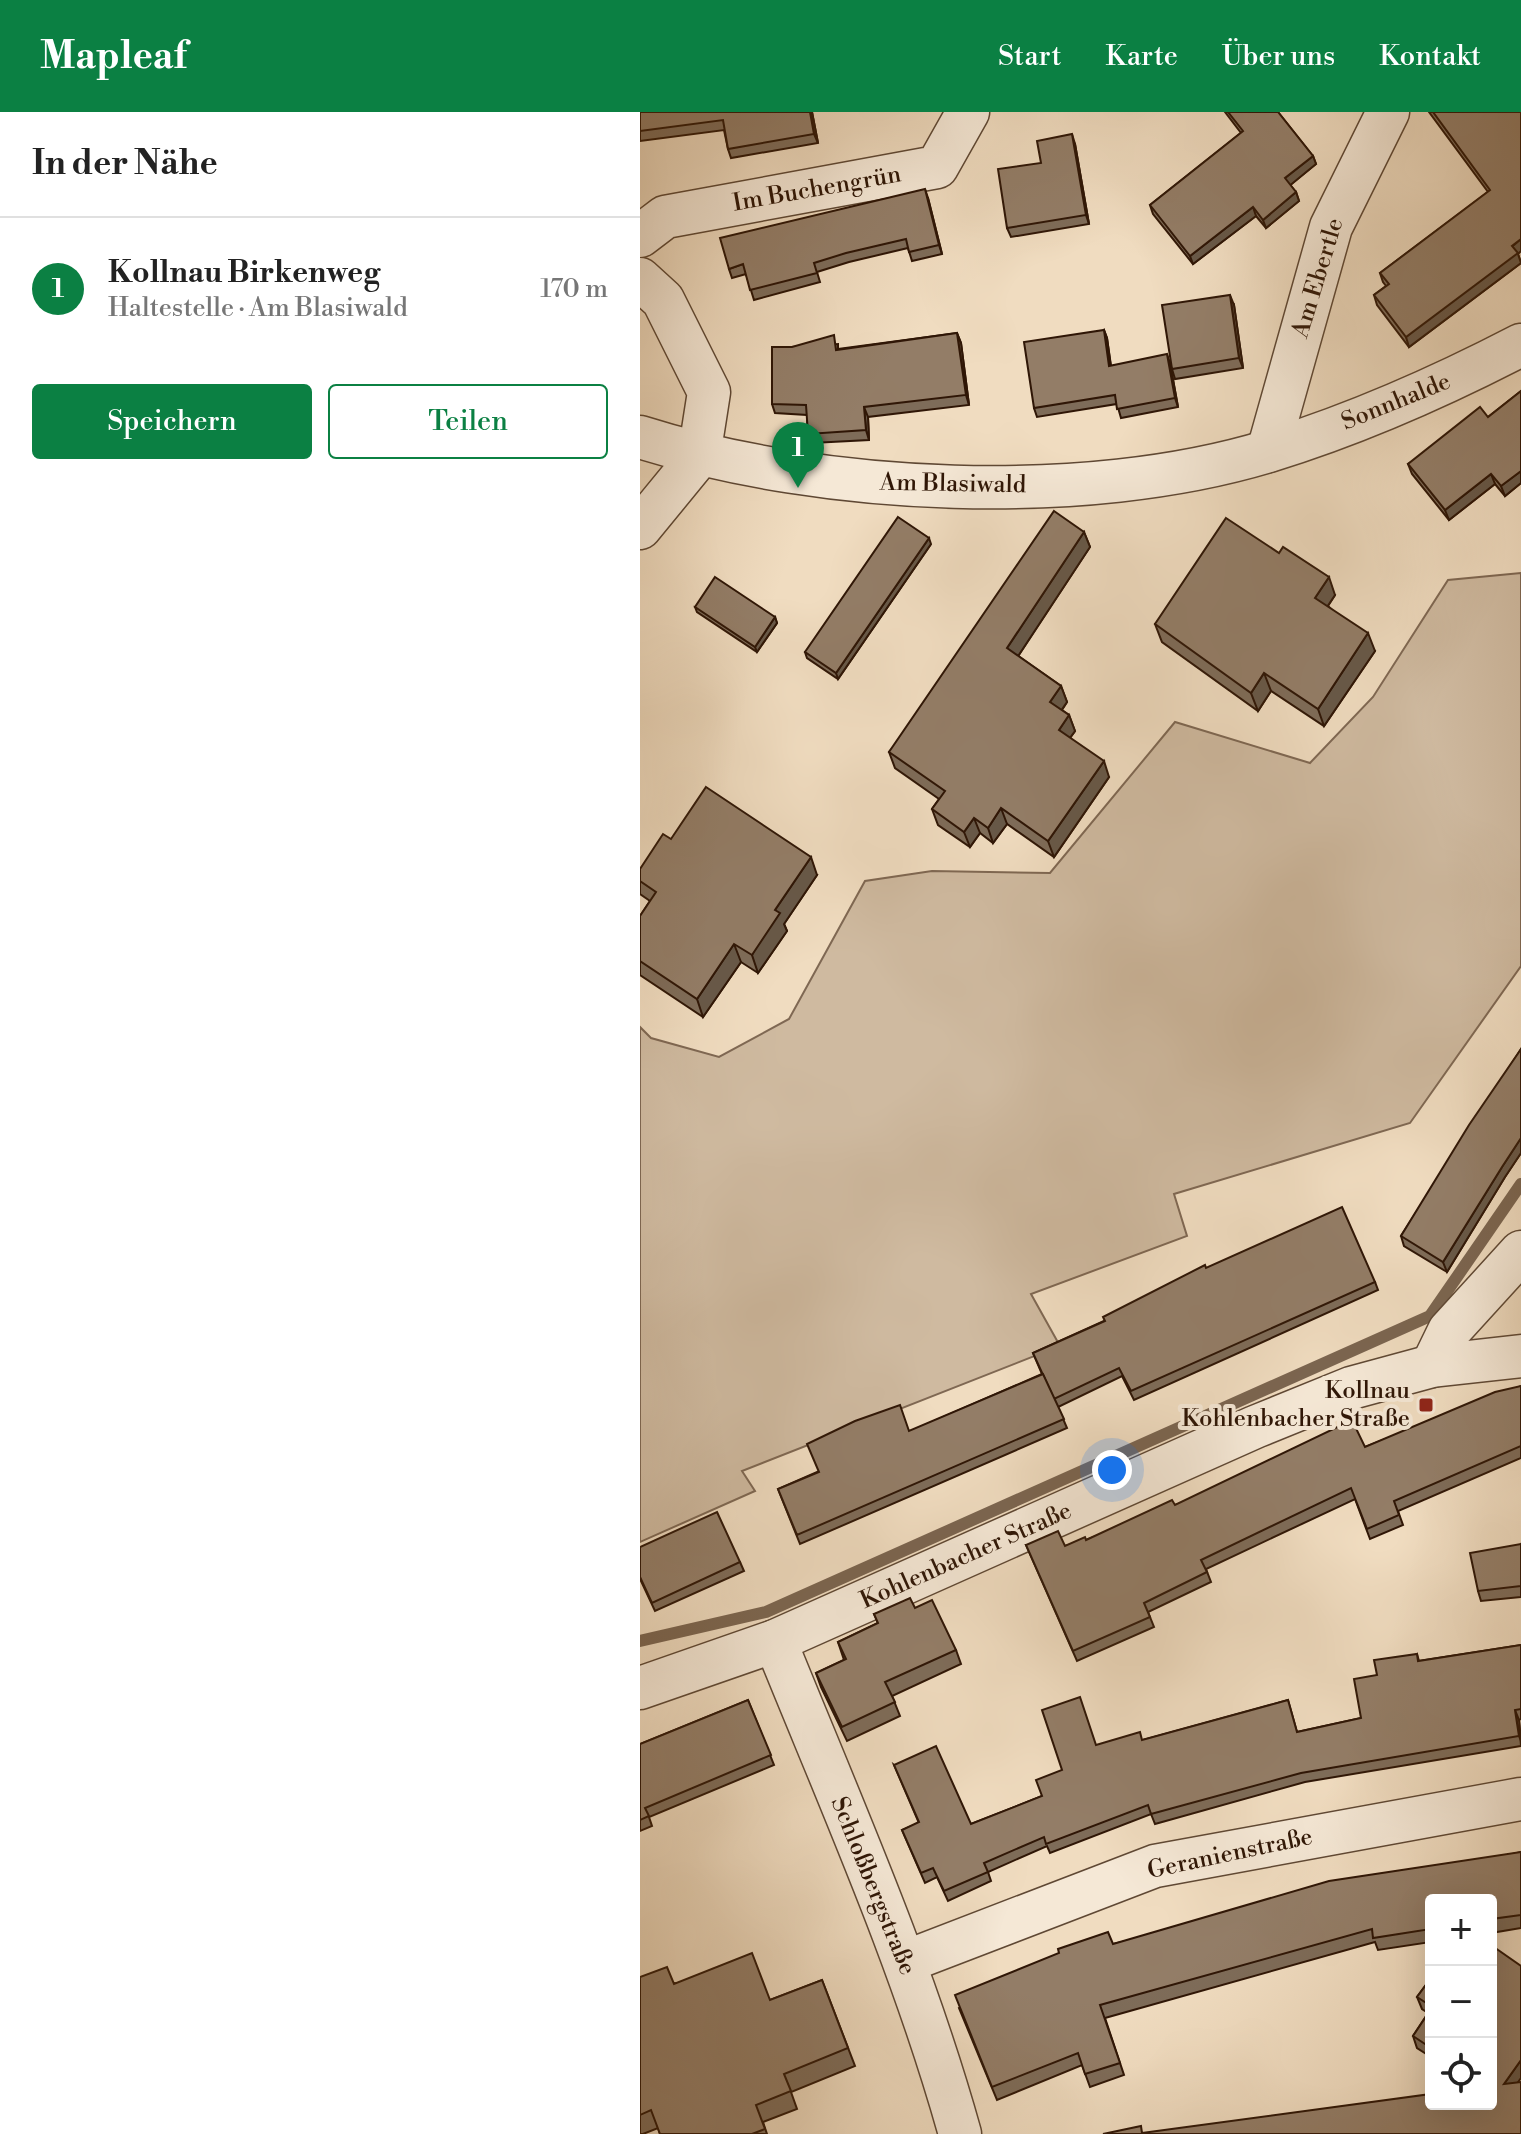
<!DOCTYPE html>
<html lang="de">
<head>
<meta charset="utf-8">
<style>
  :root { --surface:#fff; --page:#f6f6f6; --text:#222; --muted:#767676; --line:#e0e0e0; --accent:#0b8043 }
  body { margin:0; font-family:"Libre Bodoni",serif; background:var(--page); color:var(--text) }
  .controls { position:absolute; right:24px; bottom:24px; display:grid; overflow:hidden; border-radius:8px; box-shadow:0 8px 32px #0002 }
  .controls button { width:72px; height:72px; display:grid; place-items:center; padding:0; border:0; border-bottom:2px solid var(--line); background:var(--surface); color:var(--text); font:40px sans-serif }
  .you { position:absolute; left:472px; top:1358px; width:28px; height:28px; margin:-20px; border:6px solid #fff; border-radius:50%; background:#1a73e8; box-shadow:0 0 0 12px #1a73e833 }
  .badge { display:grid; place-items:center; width:52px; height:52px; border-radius:50%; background:var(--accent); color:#fff; font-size:26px; font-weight:700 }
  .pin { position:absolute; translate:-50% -66px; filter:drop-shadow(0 2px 4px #0008) }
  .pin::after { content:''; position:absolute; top:42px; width:28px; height:24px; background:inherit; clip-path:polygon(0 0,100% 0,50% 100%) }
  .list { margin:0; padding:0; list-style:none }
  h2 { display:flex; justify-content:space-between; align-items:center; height:104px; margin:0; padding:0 32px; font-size:34px }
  h2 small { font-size:26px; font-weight:400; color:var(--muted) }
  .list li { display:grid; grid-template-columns:52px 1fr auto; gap:24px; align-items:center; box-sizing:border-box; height:144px; padding:0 32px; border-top:2px solid var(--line) }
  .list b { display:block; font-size:30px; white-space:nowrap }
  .list p { margin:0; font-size:26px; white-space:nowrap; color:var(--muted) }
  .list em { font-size:26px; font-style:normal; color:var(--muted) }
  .actions { display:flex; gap:16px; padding:24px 32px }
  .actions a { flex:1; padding:18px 0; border:2px solid var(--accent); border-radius:8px; text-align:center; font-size:28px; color:var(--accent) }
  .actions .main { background:var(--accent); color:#fff }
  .icon { flex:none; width:44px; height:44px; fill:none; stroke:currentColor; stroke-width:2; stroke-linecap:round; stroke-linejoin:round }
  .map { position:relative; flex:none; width:881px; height:2022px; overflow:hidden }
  header { display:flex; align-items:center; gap:48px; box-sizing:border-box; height:112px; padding:0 40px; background:var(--accent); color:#fff }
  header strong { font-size:38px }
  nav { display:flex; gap:44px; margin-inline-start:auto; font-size:28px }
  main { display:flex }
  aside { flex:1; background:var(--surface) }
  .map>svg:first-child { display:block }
  .green { fill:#cfbaa0; stroke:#7f6853; stroke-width:2 }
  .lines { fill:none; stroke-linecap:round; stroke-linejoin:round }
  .stream { stroke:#7b6550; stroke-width:12 }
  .minor-casing { stroke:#5f4834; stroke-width:45 }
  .minor { stroke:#f5e8d6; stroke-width:42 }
  .wall { fill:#7e6c59; stroke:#2f1606; stroke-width:2 }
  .shaded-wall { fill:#675848; stroke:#2f1606; stroke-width:2 }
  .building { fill:#937d67; stroke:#2f1606; stroke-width:2 }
  .poi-dot { fill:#8f2418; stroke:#f5e8d6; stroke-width:3 }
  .labels { text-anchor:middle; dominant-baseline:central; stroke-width:8; stroke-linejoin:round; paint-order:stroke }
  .street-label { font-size:24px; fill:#2f1606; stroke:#f5e8d6 }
  .poi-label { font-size:24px; fill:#2f1606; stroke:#f5e8d6; text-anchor:end }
</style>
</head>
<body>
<header>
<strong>Mapleaf</strong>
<nav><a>Start</a><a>Karte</a><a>Über uns</a><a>Kontakt</a></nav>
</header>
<main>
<aside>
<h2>In der Nähe<small></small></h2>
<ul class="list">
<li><span class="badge">1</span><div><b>Kollnau Birkenweg</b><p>Haltestelle · Am Blasiwald</p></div><em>170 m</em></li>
</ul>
<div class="actions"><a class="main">Speichern</a><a>Teilen</a></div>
</aside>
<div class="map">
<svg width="881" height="2022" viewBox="0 0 881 2022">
  <rect width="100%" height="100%" fill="#f0dcc0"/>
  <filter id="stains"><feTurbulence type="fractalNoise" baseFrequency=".0025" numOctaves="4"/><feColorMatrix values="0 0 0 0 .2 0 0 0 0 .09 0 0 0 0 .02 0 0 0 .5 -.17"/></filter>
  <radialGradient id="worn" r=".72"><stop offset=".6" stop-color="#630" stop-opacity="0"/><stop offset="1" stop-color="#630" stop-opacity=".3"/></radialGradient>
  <path class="green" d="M 881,461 L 881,854 L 770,1011 L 534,1082 L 547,1124 L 391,1182 L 420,1234 L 102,1359 L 115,1379 L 0,1430 L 0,915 L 11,926 L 79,945 L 149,907 L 225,769 L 292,759 L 410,761 L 535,610 L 670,651 L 733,585 L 808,468 Z"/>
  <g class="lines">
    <path class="stream" d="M 0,1529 L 126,1500 L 790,1204 L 881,1072"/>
    <g class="minor-casing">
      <g id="minor">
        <path d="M 0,124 L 25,105 L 297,55 L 328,0"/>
        <path d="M 0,167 L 23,188 L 69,280 L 59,344 L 0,416"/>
        <path d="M 0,325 C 183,383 445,395 629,339 C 717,312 800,275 881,233"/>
        <path d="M 628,339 L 691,115 L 748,0"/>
        <path d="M 792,1254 L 809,1219 L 881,1140"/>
        <path d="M 135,1529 C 201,1692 273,1853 320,2022"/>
        <path d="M 0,1576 L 135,1529 L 615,1315 L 711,1276 L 792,1254 L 881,1244"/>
        <path d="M 265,1850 L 515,1754 L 881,1687"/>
      </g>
    </g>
    <use href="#minor" class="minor"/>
  </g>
  <g class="wall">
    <path d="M 0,0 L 172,0 L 178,31 L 91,46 L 88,37 L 84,18 L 0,29 Z"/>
    <path d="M 585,0 L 638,0 L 673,44 L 676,52 L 650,73 L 656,80 L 659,89 L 626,116 L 616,104 L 553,152 L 513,102 L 510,93 L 601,21 Z"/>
    <path d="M 789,0 L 881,0 L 878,142 L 881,151 L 769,235 L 737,193 L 734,183 L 746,174 L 743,170 L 740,161 L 848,80 Z"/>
    <path d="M 435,32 L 449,112 L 371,125 L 367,116 L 401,51 Z"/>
    <path d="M 288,86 L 302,142 L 272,149 L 268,136 L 209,150 L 177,160 L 180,170 L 114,188 L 106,162 L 92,166 L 89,157 Z"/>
    <path d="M 594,193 L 603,256 L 535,267 L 532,257 Z"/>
    <path d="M 464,218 L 467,226 L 471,254 L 530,251 L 538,295 L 481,306 L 477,292 L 397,305 L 394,296 Z"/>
    <path d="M 317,221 L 321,231 L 329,293 L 228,305 L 229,328 L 172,331 L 168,322 L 167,303 L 135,301 L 132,292 L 152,235 L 198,232 L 198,237 Z"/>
    <path d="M 881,279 L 881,371 L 865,384 L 855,372 L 809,408 L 772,362 L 768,352 L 848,305 Z"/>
    <path d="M 444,420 L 450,435 L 378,544 L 421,574 L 427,590 L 422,598 L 429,603 L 435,619 L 430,626 L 469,665 L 414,745 L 367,712 L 353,731 L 340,721 L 330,735 L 298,713 L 292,697 L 299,687 L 255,656 L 249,640 Z"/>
    <path d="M 291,432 L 198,567 L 167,546 L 165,540 Z"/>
    <path d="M 639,441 L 695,483 L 688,494 L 735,539 L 684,614 L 631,579 L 618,599 L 522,530 L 515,512 Z"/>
    <path d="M 55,495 L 135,505 L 137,511 L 117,540 L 57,500 Z"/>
    <path d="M 31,727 L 177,763 L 144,812 L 147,819 L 118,861 L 101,850 L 63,905 L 0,863 L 0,804 L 10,789 L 0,782 L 0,757 Z"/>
    <path d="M 881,937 L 881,1041 L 865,1065 L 807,1160 L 764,1134 L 761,1124 Z"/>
    <path d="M 566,1156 L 735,1170 L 738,1178 L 494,1288 L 482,1264 L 418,1295 L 427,1316 L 160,1432 L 138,1377 L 402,1262 L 393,1241 L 464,1209 Z"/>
    <path d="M 881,1274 L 881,1346 L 758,1399 L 763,1413 L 730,1427 L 715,1387 L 566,1457 L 571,1470 L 508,1500 L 514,1515 L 437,1549 L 386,1433 L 425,1434 L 446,1428 L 535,1393 L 725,1335 Z"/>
    <path d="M 881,1432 L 881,1485 L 841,1489 L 838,1479 Z"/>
    <path d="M 0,1435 L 100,1450 L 104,1459 L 15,1499 L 0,1467 Z"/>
    <path d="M 275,1496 L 316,1538 L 321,1552 L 252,1584 L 260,1604 L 207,1629 L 181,1575 L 176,1561 L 204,1548 L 198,1530 L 238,1511 L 234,1502 Z"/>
    <path d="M 881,1533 L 881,1607 L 879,1608 L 881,1634 L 665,1670 L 515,1712 L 511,1702 L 410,1741 L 407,1734 L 348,1760 L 351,1769 L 308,1789 L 297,1765 L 285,1771 L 262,1718 L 279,1711 L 254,1653 L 331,1712 L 402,1684 L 422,1658 L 503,1628 L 648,1588 L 657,1620 L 721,1606 L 737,1563 L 777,1542 L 779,1549 Z"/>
    <path d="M 108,1588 L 134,1653 L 9,1705 L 12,1714 L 0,1719 L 0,1632 Z"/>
    <path d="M 881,1740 L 881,1816 L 851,1821 L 851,1788 L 791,1788 L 791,1830 L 738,1838 L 735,1830 L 465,1906 L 484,1963 L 450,1975 L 442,1953 L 357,1988 L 319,1896 L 473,1832 Z"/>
    <path d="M 0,1865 L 130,1888 L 182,1868 L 215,1954 L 151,1980 L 157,1997 L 123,2010 L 127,2022 L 20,2022 L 18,2016 L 3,2022 L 0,2022 Z"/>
    <path d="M 791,1866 L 791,1945 L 777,1936 L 773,1924 L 788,1901 L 782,1897 L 777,1885 Z"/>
  </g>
  <g class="shaded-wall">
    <path d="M 170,0 L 172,0 L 178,31 L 174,22 Z"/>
    <path d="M 432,22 L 435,32 L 449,112 L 446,103 Z"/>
    <path d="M 673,44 L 676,52 L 648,75 L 645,66 Z"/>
    <path d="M 285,77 L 288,86 L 302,142 L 299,133 Z"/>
    <path d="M 656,80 L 659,89 L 626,116 L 623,108 Z"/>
    <path d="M 613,95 L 616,104 L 553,152 L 550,144 Z"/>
    <path d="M 881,127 L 881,139 L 878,142 L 881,151 L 769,235 L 766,225 Z"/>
    <path d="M 590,183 L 594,193 L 603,256 L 599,246 Z"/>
    <path d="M 464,218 L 467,226 L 472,263 L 469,254 Z"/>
    <path d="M 317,221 L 321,231 L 329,293 L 326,283 Z"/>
    <path d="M 527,242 L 530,251 L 538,295 L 535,286 Z"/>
    <path d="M 224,295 L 228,305 L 229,328 L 226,318 Z"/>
    <path d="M 881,359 L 881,371 L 865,384 L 861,374 Z"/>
    <path d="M 851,362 L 855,372 L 809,408 L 805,398 Z"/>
    <path d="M 444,420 L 450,435 L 373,552 L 367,536 Z"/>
    <path d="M 289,426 L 291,432 L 198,567 L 196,561 Z"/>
    <path d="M 689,465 L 695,483 L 681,504 L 675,486 Z"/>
    <path d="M 135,505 L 137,511 L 117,540 L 115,535 Z"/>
    <path d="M 728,521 L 735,539 L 684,614 L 678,597 Z"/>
    <path d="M 624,561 L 631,579 L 618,599 L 611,581 Z"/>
    <path d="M 421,574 L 427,590 L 416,606 L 410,590 Z"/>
    <path d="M 429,603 L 435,619 L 424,634 L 419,618 Z"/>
    <path d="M 464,649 L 469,665 L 414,745 L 408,729 Z"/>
    <path d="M 361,696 L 367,712 L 353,731 L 348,716 Z"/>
    <path d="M 334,706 L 340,721 L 330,735 L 324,720 Z"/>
    <path d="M 171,745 L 177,763 L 144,812 L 147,819 L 118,861 L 112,843 L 135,798 Z"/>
    <path d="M 94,832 L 101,850 L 63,905 L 57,887 Z"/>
    <path d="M 881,1026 L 881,1041 L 865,1065 L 807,1160 L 803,1150 L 862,1055 Z"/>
    <path d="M 875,1598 L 879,1608 L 881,1629 L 879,1624 Z"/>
    <path d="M 881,1948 L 881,1966 L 868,1984 L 864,1972 Z"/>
  </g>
  <g class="building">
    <path d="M 0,0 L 170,0 L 174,22 L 88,37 L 83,8 L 0,19 Z"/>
    <path d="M 588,0 L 638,0 L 673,44 L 645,66 L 656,80 L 623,108 L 613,95 L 550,144 L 510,93 L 603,19 Z"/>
    <path d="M 793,0 L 881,0 L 881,127 L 872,134 L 878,141 L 766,225 L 734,183 L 749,172 L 740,161 L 850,78 Z"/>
    <path d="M 432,22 L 446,103 L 367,116 L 358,57 L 401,51 L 397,29 Z"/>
    <path d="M 285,77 L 299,133 L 269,140 L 266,127 L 206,141 L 174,151 L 177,161 L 110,178 L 103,152 L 89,157 L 80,126 Z"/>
    <path d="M 590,183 L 599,246 L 532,257 L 522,193 Z"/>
    <path d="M 464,218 L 469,254 L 527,242 L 535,286 L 477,297 L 475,283 L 394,296 L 384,230 Z"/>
    <path d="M 317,221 L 326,283 L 224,295 L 226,318 L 168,322 L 166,293 L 132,292 L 132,235 L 152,235 L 194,223 L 196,238 Z"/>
    <path d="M 881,279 L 881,359 L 861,374 L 851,362 L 805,398 L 768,352 L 840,295 L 848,305 Z"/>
    <path d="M 414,399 L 444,420 L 367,536 L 421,574 L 410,590 L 429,603 L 419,618 L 464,649 L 408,729 L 361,696 L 348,716 L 334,706 L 324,720 L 292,697 L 305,679 L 249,640 Z"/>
    <path d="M 258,405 L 289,426 L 196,561 L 165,540 Z"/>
    <path d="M 586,406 L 639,441 L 643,435 L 689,465 L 675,486 L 728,521 L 678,597 L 624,561 L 611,581 L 515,512 Z"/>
    <path d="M 75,465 L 135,505 L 115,535 L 55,495 Z"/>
    <path d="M 66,675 L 171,745 L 135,798 L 140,801 L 112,843 L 94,832 L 57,887 L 0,849 L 0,804 L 16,780 L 0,769 L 0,757 L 23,722 L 31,727 Z"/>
    <path d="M 881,937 L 881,1026 L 862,1055 L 803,1150 L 761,1124 L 829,1013 Z"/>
    <path d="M 702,1095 L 735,1170 L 491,1279 L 479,1256 L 414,1287 L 393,1241 L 465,1209 L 463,1205 L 565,1153 L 566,1156 Z"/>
    <path d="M 403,1262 L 424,1307 L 157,1423 L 138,1377 L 179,1360 L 167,1332 L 215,1309 L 260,1293 L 269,1319 Z"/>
    <path d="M 881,1274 L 881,1334 L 754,1389 L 759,1403 L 727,1417 L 711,1376 L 561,1448 L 567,1460 L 504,1491 L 510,1505 L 433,1539 L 386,1433 L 418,1419 L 425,1434 L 445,1425 L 446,1428 L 532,1388 L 535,1393 L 712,1308 L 725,1335 L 855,1280 Z"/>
    <path d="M 77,1400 L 100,1450 L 12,1491 L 0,1465 L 0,1435 Z"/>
    <path d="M 881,1432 L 881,1474 L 838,1479 L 830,1441 Z"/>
    <path d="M 270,1486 L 275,1496 L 292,1488 L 316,1538 L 245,1570 L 255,1590 L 202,1615 L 176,1561 L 206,1547 L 198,1530 L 238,1511 L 234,1502 Z"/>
    <path d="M 881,1533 L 881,1597 L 875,1598 L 879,1624 L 661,1661 L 511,1702 L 508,1693 L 406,1732 L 404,1725 L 344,1751 L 348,1760 L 304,1779 L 293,1756 L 281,1761 L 262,1718 L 279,1710 L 254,1653 L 296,1634 L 331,1712 L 402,1684 L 396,1668 L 422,1658 L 402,1598 L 440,1585 L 456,1633 L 500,1620 L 502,1628 L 648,1588 L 657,1620 L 721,1606 L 714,1567 L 737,1563 L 734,1548 L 777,1542 L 778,1549 Z"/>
    <path d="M 108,1588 L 131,1643 L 5,1696 L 9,1704 L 0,1708 L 0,1632 Z"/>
    <path d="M 881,1740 L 881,1803 L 851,1807 L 851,1788 L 791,1788 L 791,1817 L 733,1826 L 732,1817 L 460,1893 L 480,1951 L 445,1962 L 438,1941 L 352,1975 L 315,1883 L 419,1841 L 418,1837 L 468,1820 L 473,1832 L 689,1769 Z"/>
    <path d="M 851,1833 L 881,1854 L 881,1948 L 864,1972 L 881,1970 L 881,2022 L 463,2022 L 501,2014 L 502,2021 L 791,1982 L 791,1992 L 851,1992 Z"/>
    <path d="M 112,1841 L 130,1888 L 182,1868 L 208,1936 L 144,1962 L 151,1979 L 116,1993 L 125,2017 L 112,2022 L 20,2022 L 11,1998 L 0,2003 L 0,1865 L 27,1855 L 34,1872 Z"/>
    <path d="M 791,1866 L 791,1894 L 777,1885 Z"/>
    <path d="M 791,1897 L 791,1936 L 773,1924 Z"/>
  </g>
  <rect class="poi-dot" x="778" y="1285" width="16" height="16" rx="4"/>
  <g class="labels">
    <g class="street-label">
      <text transform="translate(177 77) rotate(-10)">Im Buchengrün</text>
      <text transform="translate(678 166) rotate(-73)">Am Ebertle</text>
      <text transform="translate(756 290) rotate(-22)">Sonnhalde</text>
      <text transform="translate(313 372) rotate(1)">Am Blasiwald</text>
      <text transform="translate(326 1444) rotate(-24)">Kohlenbacher Straße</text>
      <text transform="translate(590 1742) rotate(-12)">Geranienstraße</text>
      <text transform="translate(233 1774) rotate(68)">Schloßbergstraße</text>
    </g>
    <g class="poi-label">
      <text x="770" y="1279">Kollnau<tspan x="770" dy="28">Kohlenbacher Straße</tspan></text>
    </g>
  </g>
  <rect width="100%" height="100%" filter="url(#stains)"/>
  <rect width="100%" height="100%" fill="url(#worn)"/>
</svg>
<div class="controls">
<button>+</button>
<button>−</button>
<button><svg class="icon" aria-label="locate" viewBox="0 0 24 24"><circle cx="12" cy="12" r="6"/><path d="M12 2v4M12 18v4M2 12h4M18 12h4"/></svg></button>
</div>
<div class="you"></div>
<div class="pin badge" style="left:158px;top:376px">1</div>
</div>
</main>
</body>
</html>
